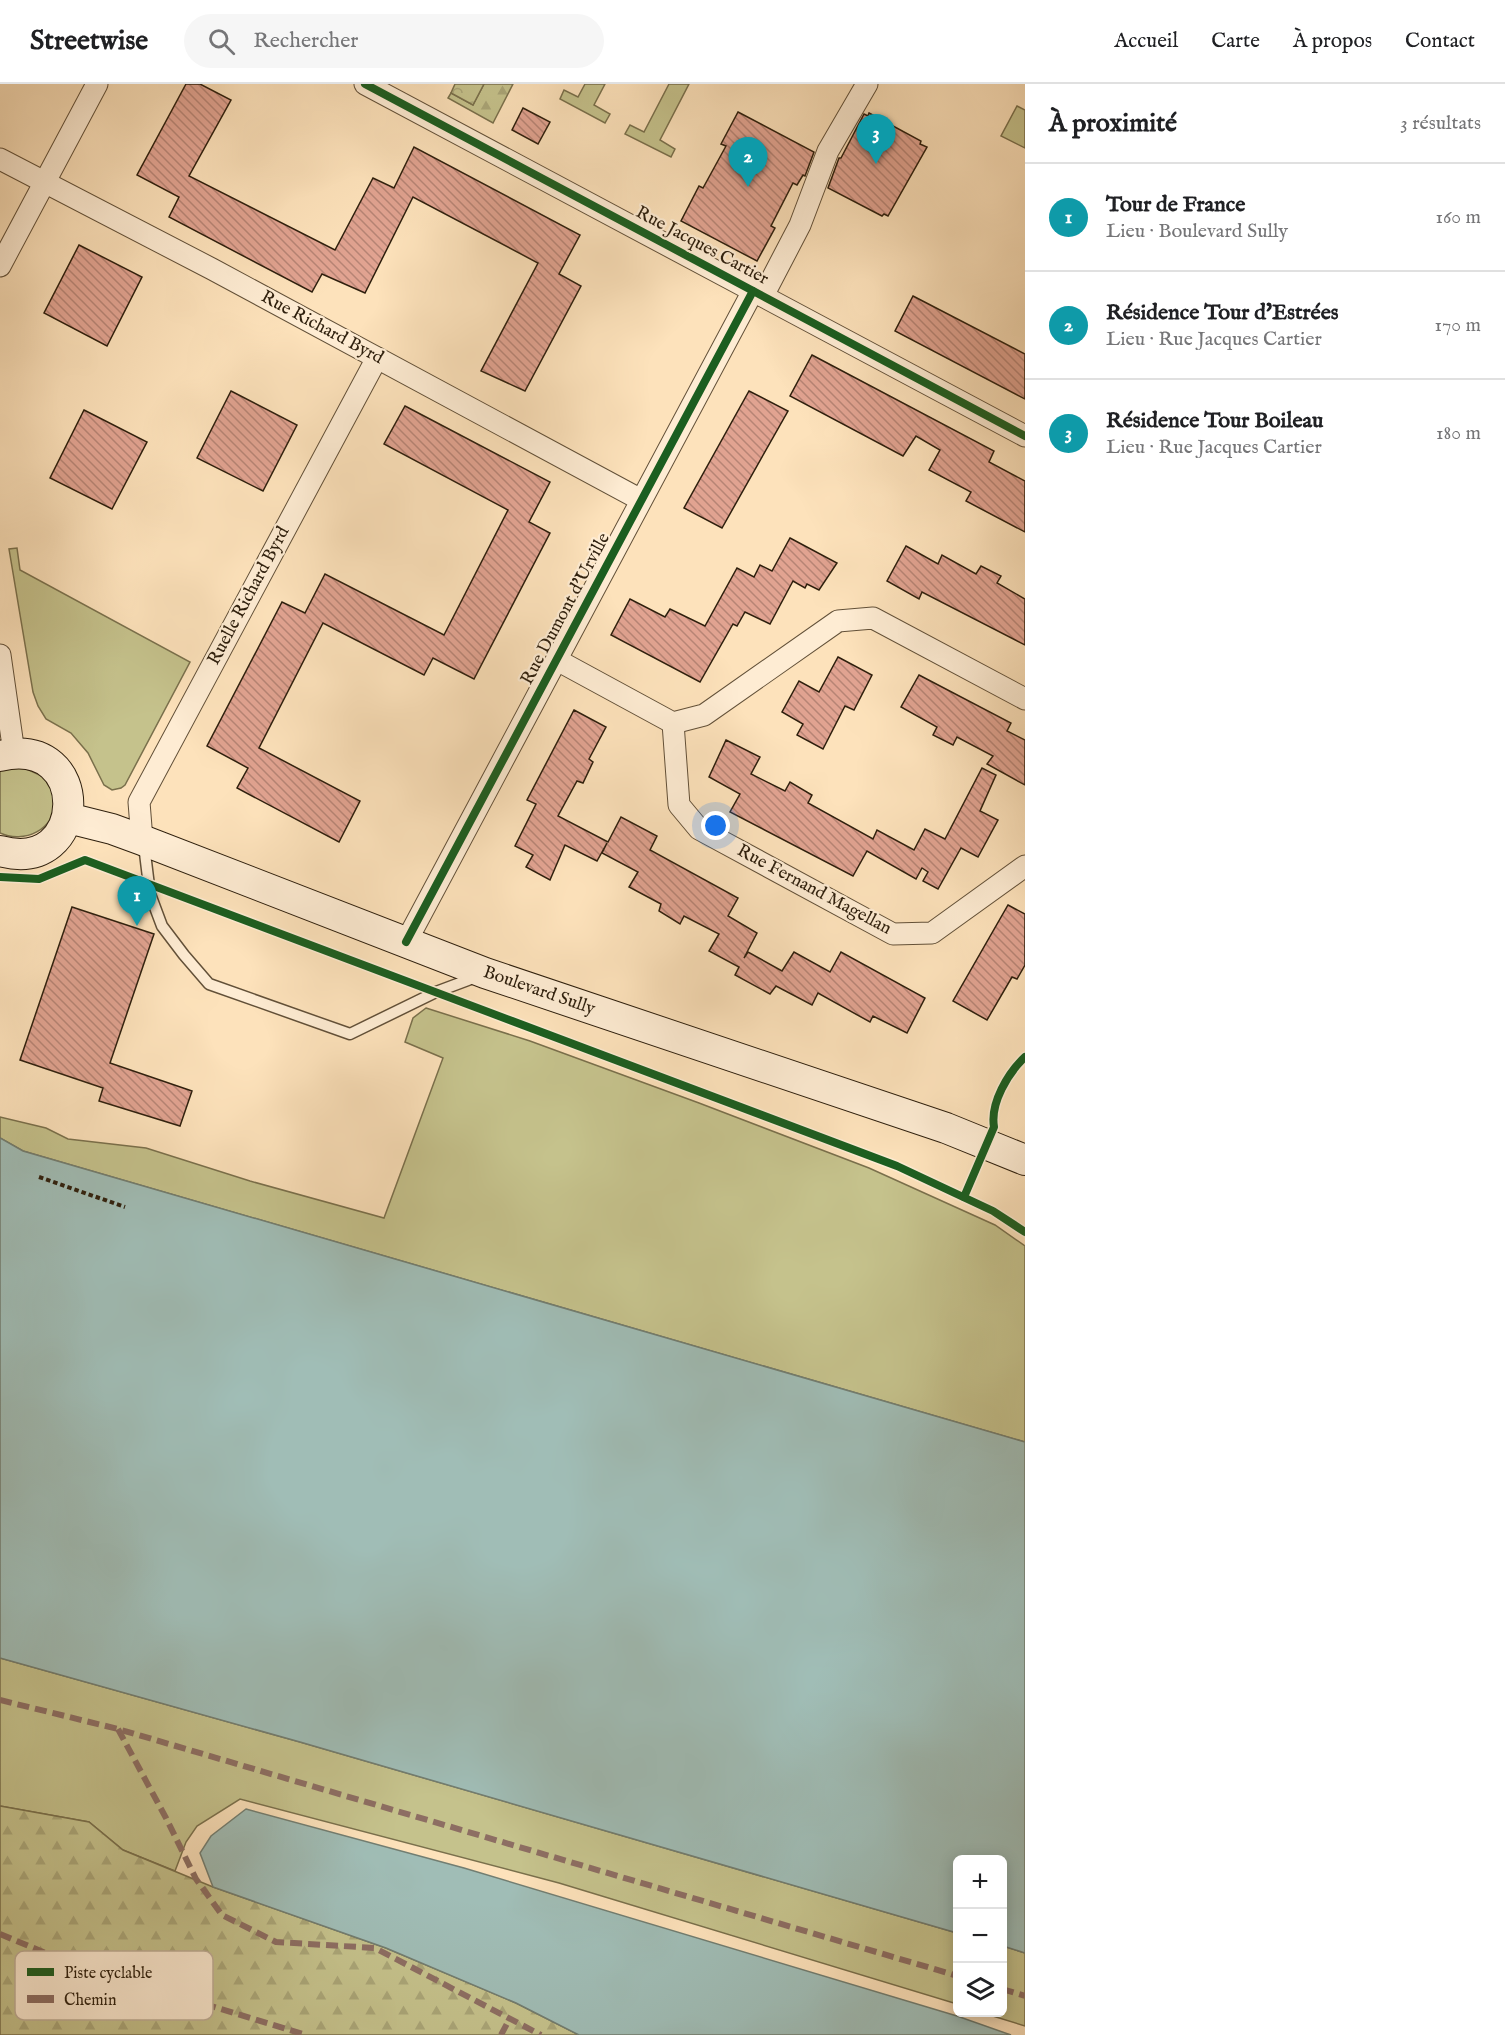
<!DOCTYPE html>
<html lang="fr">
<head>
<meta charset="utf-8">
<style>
  :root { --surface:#fff; --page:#f6f6f6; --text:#202124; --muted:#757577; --line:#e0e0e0; --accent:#b45309 }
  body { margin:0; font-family:"IM FELL English",serif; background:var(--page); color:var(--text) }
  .controls { position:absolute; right:18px; bottom:18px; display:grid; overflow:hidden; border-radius:9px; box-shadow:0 3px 15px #0003 }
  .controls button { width:54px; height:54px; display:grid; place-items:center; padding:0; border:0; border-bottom:2px solid var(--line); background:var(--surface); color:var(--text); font:30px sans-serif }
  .you { position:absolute; left:716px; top:742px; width:21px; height:21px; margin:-15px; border:4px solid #fff; border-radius:50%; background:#1a73e8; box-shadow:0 0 0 9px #1a73e833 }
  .badge { display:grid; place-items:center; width:39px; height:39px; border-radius:50%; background:var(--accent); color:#fff; font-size:20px; font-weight:700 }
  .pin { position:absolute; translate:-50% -50px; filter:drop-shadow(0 2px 3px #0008) }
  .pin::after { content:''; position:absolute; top:32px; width:21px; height:18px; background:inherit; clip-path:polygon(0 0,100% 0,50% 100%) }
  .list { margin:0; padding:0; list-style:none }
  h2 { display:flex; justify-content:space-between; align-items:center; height:78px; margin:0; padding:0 24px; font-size:26px }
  h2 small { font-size:20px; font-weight:400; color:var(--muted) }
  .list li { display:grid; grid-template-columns:39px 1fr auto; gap:18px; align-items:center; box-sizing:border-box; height:108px; padding:0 24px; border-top:2px solid var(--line) }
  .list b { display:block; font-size:22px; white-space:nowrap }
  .list p { margin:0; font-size:20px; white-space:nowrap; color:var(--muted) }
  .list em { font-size:20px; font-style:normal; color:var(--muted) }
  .icon { flex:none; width:33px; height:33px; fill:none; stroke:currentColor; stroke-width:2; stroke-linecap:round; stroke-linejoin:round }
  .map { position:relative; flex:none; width:1025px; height:1951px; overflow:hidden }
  header { display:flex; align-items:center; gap:36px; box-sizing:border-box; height:84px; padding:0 30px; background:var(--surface); border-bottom:2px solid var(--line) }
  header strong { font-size:28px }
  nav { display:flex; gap:33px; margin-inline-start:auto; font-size:21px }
  .search { width:420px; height:54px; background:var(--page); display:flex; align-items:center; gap:15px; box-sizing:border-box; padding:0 21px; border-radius:33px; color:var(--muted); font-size:22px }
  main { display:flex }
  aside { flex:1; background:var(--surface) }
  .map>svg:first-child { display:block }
  .grass { fill:#c5c28c; stroke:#7a704c; stroke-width:1.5 }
  .forest { fill:url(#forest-firs); stroke:#7a704c; stroke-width:1.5 }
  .park { fill:url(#park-crowns); stroke:#7a704c; stroke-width:1.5 }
  .water { fill:#a0bdb6; stroke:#727e72; stroke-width:1.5 }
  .building { fill:url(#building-back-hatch); stroke:#2e1f0d; stroke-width:1.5 }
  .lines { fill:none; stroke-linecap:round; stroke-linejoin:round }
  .lane-casing { stroke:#625038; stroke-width:13 }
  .street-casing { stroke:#625038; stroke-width:23 }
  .secondary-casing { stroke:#2e1f0d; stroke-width:32 }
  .path { stroke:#2e1f0d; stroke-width:4; stroke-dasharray:4.5 3; stroke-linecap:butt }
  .lane { stroke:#feecd3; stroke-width:10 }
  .street { stroke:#feecd3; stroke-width:21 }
  .secondary { stroke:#feecd3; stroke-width:30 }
  .quiet { stroke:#8d6e63; stroke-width:6; stroke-dasharray:12 6; stroke-linecap:butt }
  .cycleway-casing { stroke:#feecd3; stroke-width:11 }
  .cycleway { stroke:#1b5e20; stroke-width:8 }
  .labels { text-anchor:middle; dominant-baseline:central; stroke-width:4.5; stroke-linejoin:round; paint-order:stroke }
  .street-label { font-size:18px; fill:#2e1f0d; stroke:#feecd3 }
  .key { fill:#feecd3; stroke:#c0ae98; stroke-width:1.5 }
  .key-label { font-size:16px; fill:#2e1f0d }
</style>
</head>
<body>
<header>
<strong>Streetwise</strong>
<div class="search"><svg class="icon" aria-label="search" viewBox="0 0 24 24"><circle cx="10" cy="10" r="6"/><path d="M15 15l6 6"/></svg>Rechercher</div>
<nav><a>Accueil</a><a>Carte</a><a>À propos</a><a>Contact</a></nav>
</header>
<main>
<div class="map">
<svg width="1025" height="1951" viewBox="0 0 1025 1951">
  <defs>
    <pattern id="forest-firs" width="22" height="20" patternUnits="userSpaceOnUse" patternTransform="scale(1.5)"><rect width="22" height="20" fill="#c5c28c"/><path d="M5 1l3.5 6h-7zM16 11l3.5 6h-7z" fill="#aaa678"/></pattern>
    <pattern id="park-crowns" width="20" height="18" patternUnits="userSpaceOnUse" patternTransform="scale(1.5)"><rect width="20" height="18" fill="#c5c28c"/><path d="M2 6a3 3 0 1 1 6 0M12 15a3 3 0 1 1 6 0" fill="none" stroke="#aaa678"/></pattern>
    <pattern id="building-back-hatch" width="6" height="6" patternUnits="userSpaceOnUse" patternTransform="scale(1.5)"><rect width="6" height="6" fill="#e1a391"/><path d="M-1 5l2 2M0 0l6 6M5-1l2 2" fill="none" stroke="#b78475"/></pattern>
  </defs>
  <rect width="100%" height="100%" fill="#fde2bb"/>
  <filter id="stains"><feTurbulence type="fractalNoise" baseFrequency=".00333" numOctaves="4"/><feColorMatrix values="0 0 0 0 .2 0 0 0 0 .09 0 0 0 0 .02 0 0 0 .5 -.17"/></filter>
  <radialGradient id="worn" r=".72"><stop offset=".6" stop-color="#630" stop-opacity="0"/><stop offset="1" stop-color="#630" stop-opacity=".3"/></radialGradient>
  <g class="grass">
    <path d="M 585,0 L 605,0 L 594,21 L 610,30 L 605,39 L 560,15 L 564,6 L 578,13 Z"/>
    <path d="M 669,0 L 689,0 L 660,56 L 675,65 L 671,73 L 625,50 L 630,41 L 644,48 Z"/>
    <path d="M 1017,22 L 1025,26 L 1025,64 L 1001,52 Z"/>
    <path d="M 17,464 L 20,486 L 190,578 L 125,701 L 121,704 L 112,706 L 104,701 L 88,669 L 71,649 L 46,635 L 38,622 L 33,608 L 9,465 Z"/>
    <path d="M 16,680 L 46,694 C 49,701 54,709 54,716 C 57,746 23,760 0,749 L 0,684 Z"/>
    <path d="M 426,924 L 530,957 L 699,1019 L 869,1084 L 995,1141 L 1025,1162 L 1025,1358 L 23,1067 L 0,1054 L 0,1033 L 46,1044 L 68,1055 L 146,1064 L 250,1097 L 384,1134 L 443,974 L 405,958 L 413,934 Z"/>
    <path d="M 0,1574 L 300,1658 L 957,1849 L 957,1920 L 559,1799 L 240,1715 L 197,1742 L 186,1758 L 175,1787 L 123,1766 L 89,1738 L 0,1722 Z"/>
    <path d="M 1003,1862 L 1025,1869 L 1025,1942 L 983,1929 L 1002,1928 Z"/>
  </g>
  <g class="forest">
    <path d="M 484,0 L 513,0 L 493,39 L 448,14 L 451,9 L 473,21 Z"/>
    <path d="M 0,1722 L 89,1738 L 123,1766 L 213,1803 L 386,1864 L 516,1919 L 579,1951 L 0,1951 Z"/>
  </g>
  <path class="park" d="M 455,0 L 484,0 L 473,21 L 451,9 Z"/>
  <g class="water">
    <path d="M 0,1054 L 23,1067 L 1025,1358 L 1025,1869 L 1003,1862 L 1002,1776 L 958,1776 L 957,1849 L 300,1658 L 0,1574 Z"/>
    <path d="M 246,1725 L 464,1784 L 957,1932 L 1011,1951 L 579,1951 L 516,1919 L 386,1864 L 213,1803 L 200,1769 L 211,1752 Z"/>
  </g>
  <g class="building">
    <path d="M 186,0 L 200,0 L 231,16 L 189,92 L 335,166 L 373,94 L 394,104 L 414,63 L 580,151 L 559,190 L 581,202 L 525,307 L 481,287 L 538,179 L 413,113 L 365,209 L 322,190 L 312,208 L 169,133 L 179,113 L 137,91 Z"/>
    <path d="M 523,24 L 550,38 L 538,60 L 512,46 Z"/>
    <path d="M 738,28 L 814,68 L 805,92 L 803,91 L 797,101 L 793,99 L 771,142 L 775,144 L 757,177 L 681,137 L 699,102 L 703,104 L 726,62 L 721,60 Z"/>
    <path d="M 869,29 L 921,57 L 920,60 L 927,63 L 888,132 L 884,130 L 882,132 L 828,104 L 839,74 L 841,74 L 864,30 L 868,32 Z"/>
    <path d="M 79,161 L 142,193 L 107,262 L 44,229 Z"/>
    <path d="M 913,212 L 1025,270 L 1025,315 L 895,247 Z"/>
    <path d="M 812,271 L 994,367 L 989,378 L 1025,397 L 1025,448 L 966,417 L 971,408 L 929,386 L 940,366 L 916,352 L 903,372 L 790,312 Z"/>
    <path d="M 231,307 L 297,341 L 263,407 L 197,374 Z"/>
    <path d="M 749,307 L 788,327 L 722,444 L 684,424 Z"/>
    <path d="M 405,322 L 550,398 L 529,438 L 550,449 L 474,595 L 433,574 L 424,591 L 323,539 L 259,664 L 360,717 L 339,758 L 237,704 L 248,684 L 207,662 L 282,518 L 305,529 L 325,490 L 444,551 L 508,426 L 384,360 Z"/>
    <path d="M 84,326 L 147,358 L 112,425 L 50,394 Z"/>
    <path d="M 790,454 L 837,479 L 819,506 L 807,500 L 805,504 L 793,497 L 770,540 L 745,528 L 737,542 L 733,540 L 700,598 L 611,551 L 630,515 L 665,533 L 670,525 L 705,542 L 737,484 L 754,493 L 760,481 L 772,487 Z"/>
    <path d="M 906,462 L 938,480 L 942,471 L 976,490 L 981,482 L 1001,492 L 997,499 L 1025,515 L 1025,561 L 922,508 L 919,515 L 887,497 Z"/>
    <path d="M 838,573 L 872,591 L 854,626 L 845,622 L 823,665 L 797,651 L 803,640 L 782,628 L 799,597 L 819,608 Z"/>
    <path d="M 919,591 L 1011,639 L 1007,647 L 1025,656 L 1025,701 L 987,680 L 993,672 L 957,653 L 953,661 L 933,651 L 937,643 L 901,623 Z"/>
    <path d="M 574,626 L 606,643 L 589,675 L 593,678 L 583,699 L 577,697 L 558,732 L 608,758 L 621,733 L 657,752 L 650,766 L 738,814 L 728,832 L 757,849 L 744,874 L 748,868 L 782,887 L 794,868 L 830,888 L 841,868 L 925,914 L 907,949 L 873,932 L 870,938 L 818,909 L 812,921 L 776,902 L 770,910 L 735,891 L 739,883 L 709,867 L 719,850 L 684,832 L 680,840 L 659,827 L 661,820 L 629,803 L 638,788 L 602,769 L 607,759 L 597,777 L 565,761 L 550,796 L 526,783 L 533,771 L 515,762 L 536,720 L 527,716 Z"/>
    <path d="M 726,656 L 760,673 L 751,690 L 785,707 L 790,698 L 812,711 L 808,719 L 873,755 L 877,746 L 914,766 L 925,745 L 945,755 L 982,684 L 996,691 L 980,727 L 998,736 L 978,773 L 961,764 L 938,805 L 923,797 L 928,788 L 922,784 L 916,795 L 867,767 L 853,792 L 730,728 L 740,710 L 709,693 Z"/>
    <path d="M 1008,821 L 1025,830 L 1025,881 L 1017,895 L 1012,893 L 987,936 L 953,917 Z"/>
    <path d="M 72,823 L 154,850 L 110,979 L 192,1007 L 180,1042 L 99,1017 L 103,1004 L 20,976 Z"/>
  </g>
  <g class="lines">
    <g class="lane-casing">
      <path id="lane" d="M 144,761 L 150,810 L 162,842 L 184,871 L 209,900 L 350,950 L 436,908 L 476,893"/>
    </g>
    <g class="street-casing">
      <g id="street">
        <path d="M 365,0 L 1025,352"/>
        <path d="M 0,75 L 212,185 L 641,416"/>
        <path d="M 0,182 L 97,0"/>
        <path d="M 763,212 L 800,141 L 828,67 L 867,0"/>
        <path d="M 0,571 L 14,669"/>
        <path d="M 557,576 L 673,639 L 704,631 L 838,537 L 873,534 L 1025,615"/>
        <path d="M 673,639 L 679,721 L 699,745 L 893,850 L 932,849 L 1025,782"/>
        <path d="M 142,756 L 139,718 L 377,274"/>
        <path d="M 406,858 L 753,207"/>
      </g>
    </g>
    <g class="secondary-casing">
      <g id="secondary">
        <path d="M 0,672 C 93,650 89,792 0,767"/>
        <path d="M 68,734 L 112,745 L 142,756 L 485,889 L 946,1044 L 1025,1076"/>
      </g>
    </g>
    <path class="path" d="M 39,1093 L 125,1123"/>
    <use href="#lane" class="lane"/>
    <use href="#street" class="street"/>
    <use href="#secondary" class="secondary"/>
    <g class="quiet">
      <path d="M 0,1616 L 118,1645 L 958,1892"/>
      <path d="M 118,1645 L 166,1734 L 196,1795 L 222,1831 L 276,1858 L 375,1864 L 541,1951"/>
      <path d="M 0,1850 L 67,1878 L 306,1951"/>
      <path d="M 1002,1905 L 1025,1912"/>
      <path d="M 501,1951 L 510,1934"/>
    </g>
    <g class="cycleway-casing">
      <g id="cycleway">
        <path d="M 365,0 L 1025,352"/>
        <path d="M 0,793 L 39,795 L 85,776 L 897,1082 L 993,1127 L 1025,1148"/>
        <path d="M 406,858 L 753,207"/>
        <path d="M 964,1113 L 994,1043 C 990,1019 1008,989 1025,973"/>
      </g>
    </g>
    <use href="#cycleway" class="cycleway"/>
  </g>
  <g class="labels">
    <g class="street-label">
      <text transform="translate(702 162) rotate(28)">Rue Jacques Cartier</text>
      <text transform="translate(322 244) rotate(28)">Rue Richard Byrd</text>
      <text transform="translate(249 512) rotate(-62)">Ruelle Richard Byrd</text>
      <text transform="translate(566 525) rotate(-62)">Rue Dumont d'Urville</text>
      <text transform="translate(814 806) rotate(28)">Rue Fernand Magellan</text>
      <text transform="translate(539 907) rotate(19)">Boulevard Sully</text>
    </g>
  </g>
  <rect x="15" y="1867" width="198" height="69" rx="9" class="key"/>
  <rect x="27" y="1884" width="27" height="8" fill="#1b5e20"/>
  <rect x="27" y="1911" width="27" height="8" fill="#8d6e63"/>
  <g class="key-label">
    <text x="64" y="1894">Piste cyclable</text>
    <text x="64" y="1921">Chemin</text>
  </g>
  <rect width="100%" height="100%" filter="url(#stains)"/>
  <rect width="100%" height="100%" fill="url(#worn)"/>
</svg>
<div class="controls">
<button>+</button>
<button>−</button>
<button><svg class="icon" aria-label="layers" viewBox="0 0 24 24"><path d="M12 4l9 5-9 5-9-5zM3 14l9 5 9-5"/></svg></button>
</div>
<div class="you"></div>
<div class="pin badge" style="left:137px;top:842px;background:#0f9aa8">1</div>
<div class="pin badge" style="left:748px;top:103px;background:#0f9aa8">2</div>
<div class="pin badge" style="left:876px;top:80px;background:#0f9aa8">3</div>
</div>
<aside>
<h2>À proximité<small>3 résultats</small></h2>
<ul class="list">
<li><span class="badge" style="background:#0f9aa8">1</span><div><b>Tour de France</b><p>Lieu · Boulevard Sully</p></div><em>160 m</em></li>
<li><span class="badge" style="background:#0f9aa8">2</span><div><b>Résidence Tour d'Estrées</b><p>Lieu · Rue Jacques Cartier</p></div><em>170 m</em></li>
<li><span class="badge" style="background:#0f9aa8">3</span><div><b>Résidence Tour Boileau</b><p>Lieu · Rue Jacques Cartier</p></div><em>180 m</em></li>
</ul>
</aside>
</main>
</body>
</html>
